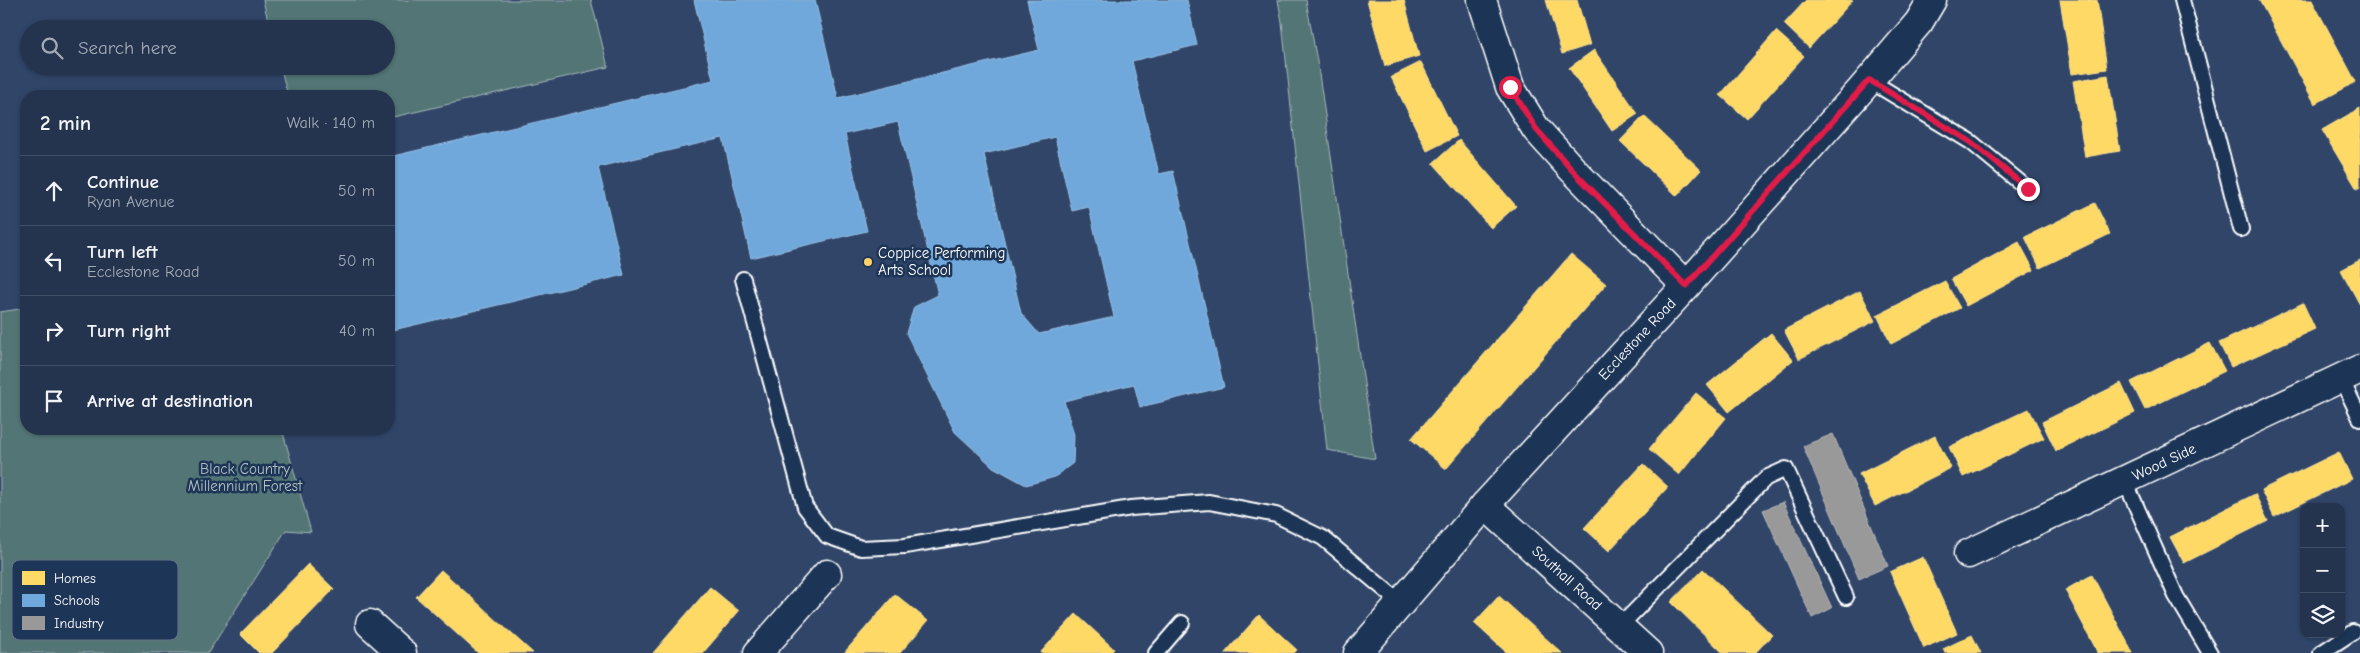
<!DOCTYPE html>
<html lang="en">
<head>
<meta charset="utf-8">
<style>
  :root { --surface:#24344e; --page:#2c3c55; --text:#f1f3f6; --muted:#a3aab6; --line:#414f66 }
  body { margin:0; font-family:"Comic Neue",sans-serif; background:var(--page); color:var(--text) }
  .controls { position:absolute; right:15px; bottom:15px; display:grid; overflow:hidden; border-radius:10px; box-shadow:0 1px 4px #0004 }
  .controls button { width:45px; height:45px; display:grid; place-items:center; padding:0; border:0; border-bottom:1px solid var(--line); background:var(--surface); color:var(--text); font:25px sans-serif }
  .stop { position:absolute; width:15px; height:15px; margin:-11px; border:4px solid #e11d48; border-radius:50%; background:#fff }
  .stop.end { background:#e11d48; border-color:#fff; box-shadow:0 1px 5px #0008 }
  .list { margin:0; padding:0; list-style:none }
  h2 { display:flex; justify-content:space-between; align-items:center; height:65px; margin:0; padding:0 20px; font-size:21px }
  h2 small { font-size:16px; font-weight:400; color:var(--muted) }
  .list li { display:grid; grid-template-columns:32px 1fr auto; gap:15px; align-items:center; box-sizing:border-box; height:70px; padding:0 20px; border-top:1px solid var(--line) }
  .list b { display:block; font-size:19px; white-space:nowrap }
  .list p { margin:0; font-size:16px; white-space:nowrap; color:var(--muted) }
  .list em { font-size:16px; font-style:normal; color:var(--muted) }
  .icon { flex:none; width:28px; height:28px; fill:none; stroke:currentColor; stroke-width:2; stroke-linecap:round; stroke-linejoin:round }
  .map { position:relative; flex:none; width:2360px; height:653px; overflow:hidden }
  .search { position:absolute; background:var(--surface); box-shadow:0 1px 4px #0004; left:20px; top:20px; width:375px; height:55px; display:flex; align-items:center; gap:12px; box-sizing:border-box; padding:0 18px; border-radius:28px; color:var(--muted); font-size:19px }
  .panel { position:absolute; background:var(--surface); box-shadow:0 1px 4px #0004; left:20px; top:90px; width:375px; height:345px; border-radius:20px }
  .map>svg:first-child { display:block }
  .green { fill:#527474; stroke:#a8baba }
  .homes { fill:#ffd966; stroke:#ffe494 }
  .schools { fill:#6fa8dc; stroke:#9ac2e6; fill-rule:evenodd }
  .industry { fill:#999; stroke:#b8b8b8 }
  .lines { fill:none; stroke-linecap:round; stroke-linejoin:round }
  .service-casing { stroke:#fff; stroke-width:18 }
  .minor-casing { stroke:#fff; stroke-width:31 }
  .service { stroke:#1d3557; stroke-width:14 }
  .minor { stroke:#1d3557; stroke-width:28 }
  .route { stroke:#e11d48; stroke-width:6 }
  .poi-dot { fill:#ffd166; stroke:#1d3557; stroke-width:2 }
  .labels { text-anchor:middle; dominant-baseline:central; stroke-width:5; stroke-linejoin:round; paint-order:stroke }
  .poi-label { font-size:15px; fill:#fff; stroke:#1d3557; text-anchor:start }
  .street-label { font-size:15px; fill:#fff; stroke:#1d3557 }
  .park-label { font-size:15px; fill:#b1c0c0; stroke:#1d3557 }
  .key { fill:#1d3557; stroke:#617289; stroke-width:1 }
  .key-label { font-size:14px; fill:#fff }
</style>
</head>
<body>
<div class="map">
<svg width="2360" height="653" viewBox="0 0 2360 653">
  <rect width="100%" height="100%" fill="#304568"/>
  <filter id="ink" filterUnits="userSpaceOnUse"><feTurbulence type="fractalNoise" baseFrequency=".02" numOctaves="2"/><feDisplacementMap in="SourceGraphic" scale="10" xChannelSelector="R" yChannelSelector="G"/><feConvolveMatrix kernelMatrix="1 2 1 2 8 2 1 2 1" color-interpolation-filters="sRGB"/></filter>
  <g filter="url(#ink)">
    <g class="green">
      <path d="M 263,0 L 591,0 L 608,67 L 389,118 L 389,96 L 288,96 L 280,66 L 386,66 L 386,29 L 270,29 Z"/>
      <path d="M 1278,0 L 1306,0 L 1318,67 L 1375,459 L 1327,450 L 1282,22 Z"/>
      <path d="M 26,308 L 26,429 L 282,429 L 311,532 L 286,530 L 208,653 L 0,653 L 0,312 Z"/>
    </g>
    <g class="homes">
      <path d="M 1367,0 L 1404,0 L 1419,56 L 1385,66 Z"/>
      <path d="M 1546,0 L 1577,0 L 1590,45 L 1562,54 Z"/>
      <path d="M 1806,0 L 1853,0 L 1809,48 L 1784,24 Z"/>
      <path d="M 2060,0 L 2097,0 L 2107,69 L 2072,74 Z"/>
      <path d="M 2259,0 L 2312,0 L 2356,82 L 2315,104 Z"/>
      <path d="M 1776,31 L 1804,56 L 1747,119 L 1720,95 Z"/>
      <path d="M 1594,50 L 1638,114 L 1612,131 L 1569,68 Z"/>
      <path d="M 1421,62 L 1457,136 L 1427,151 L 1391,77 Z"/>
      <path d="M 2108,75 L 2120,151 L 2085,157 L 2073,81 Z"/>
      <path d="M 2360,108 L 2360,187 L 2357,189 L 2322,130 Z"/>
      <path d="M 1644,116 L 1701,170 L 1677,196 L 1620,141 Z"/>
      <path d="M 1459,140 L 1516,206 L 1491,228 L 1433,163 Z"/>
      <path d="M 2095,203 L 2110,234 L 2040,268 L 2025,237 Z"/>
      <path d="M 2019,242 L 2034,270 L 1966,306 L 1951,279 Z"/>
      <path d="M 1571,254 L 1606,284 L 1446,469 L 1411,439 Z"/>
      <path d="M 2360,260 L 2360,305 L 2341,270 Z"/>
      <path d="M 1945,281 L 1960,308 L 1891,344 L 1877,315 Z"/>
      <path d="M 1860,291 L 1875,321 L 1799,359 L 1784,330 Z"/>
      <path d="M 2303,303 L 2315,329 L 2231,367 L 2219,343 Z"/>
      <path d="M 1771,333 L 1793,360 L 1729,412 L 1707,385 Z"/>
      <path d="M 2210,343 L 2225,371 L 2145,410 L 2131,382 Z"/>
      <path d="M 2121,383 L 2135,413 L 2056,451 L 2042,422 Z"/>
      <path d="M 1696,393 L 1726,418 L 1679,475 L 1649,449 Z"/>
      <path d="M 2029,409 L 2044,438 L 1963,477 L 1949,447 Z"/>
      <path d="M 1935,436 L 1951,468 L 1875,506 L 1859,474 Z"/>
      <path d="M 2339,452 L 2352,479 L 2274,517 L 2261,490 Z"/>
      <path d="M 1643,464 L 1668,487 L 1609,551 L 1584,528 Z"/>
      <path d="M 2255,494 L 2268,521 L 2184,563 L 2170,537 Z"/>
      <path d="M 1923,557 L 1957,633 L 1924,648 L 1890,572 Z"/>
      <path d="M 308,564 L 334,589 L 272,653 L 259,653 L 240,634 Z"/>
      <path d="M 1703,569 L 1772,635 L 1755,653 L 1723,653 L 1671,602 Z"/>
      <path d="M 441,570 L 533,653 L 478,653 L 416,597 Z"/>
      <path d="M 2092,575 L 2133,653 L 2098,653 L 2065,590 Z"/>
      <path d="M 710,587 L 739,611 L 703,653 L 653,653 Z"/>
      <path d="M 895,594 L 928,621 L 900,653 L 844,653 Z"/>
      <path d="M 1499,596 L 1562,653 L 1507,653 L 1474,623 Z"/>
      <path d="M 1076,614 L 1114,649 L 1110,653 L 1040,653 Z"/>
      <path d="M 1259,615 L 1297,650 L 1294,653 L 1225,653 Z"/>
      <path d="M 1972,635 L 1981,653 L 1945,653 L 1943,649 Z"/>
    </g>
    <path class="schools" d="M 694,0 L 815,0 L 838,98 L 1039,50 L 1027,0 L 1187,0 L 1197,45 L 1132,61 L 1159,174 L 1173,171 L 1224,387 L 1140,407 L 1134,384 L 1064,401 L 1074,435 L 1073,463 L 1055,477 L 1026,485 L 993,467 L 955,432 L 906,333 L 914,307 L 938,295 L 898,122 L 845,134 L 867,231 L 751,258 L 723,138 L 598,167 L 624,275 L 389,331 L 389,157 L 713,80 ZM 1055,137 L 1072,211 L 1089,207 L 1114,317 L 1039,334 L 1021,313 L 984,154 Z"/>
    <g class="industry">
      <path d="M 1833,434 L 1888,566 L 1859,579 L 1803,446 Z"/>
      <path d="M 1783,502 L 1832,608 L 1812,618 L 1763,510 Z"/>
    </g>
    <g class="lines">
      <g class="service-casing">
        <g id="service">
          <path d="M 2182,0 L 2241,229"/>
          <path d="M 1869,80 L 1971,142 L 2028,189"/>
          <path d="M 743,279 L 805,507 L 827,536 L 861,548 L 905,546 L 1131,508 L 1209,502 L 1276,515 L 1323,538 L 1401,603"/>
          <path d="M 2341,378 L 2360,418"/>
          <path d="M 2125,481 L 2176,596 L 2210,653"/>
          <path d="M 1620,626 L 1766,478 L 1786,469 L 1846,597"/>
          <path d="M 1156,653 L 1182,623"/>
          <path d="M 2321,653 L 2353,632"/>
        </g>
      </g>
      <g class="minor-casing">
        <g id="minor">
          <path d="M 1482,0 L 1510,87 L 1536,129 L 1573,170 L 1686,286"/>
          <path d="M 1485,505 L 1648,653"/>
          <path d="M 1968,554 L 2360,369"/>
          <path d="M 370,624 L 402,653"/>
          <path d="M 758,653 L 827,574"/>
          <path d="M 1358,653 L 1485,505 L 1686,286 L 1860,91 L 1919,22 L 1932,0"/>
        </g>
      </g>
      <use href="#service" class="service"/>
      <use href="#minor" class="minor"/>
    </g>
  </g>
  <g class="lines" filter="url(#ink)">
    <path class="route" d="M 1510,87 L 1536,129 L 1572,170 L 1686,286 L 1869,80 L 1971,142 L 2028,189"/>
  </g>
  <circle class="poi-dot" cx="868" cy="262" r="5"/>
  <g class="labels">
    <g class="poi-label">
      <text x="878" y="253">Coppice Performing<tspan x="878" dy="17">Arts School</tspan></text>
    </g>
    <g class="street-label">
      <text transform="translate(1637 339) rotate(-47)">Ecclestone Road</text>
      <text transform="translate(2164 462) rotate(-25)">Wood Side</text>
      <text transform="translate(1567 578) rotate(42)">Southall Road</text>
    </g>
    <g class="park-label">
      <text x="245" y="469">Black Country<tspan x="245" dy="17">Millennium Forest</tspan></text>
    </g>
  </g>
  <rect x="12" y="560" width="166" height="80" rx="8" class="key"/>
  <rect x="22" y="571" width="23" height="14" fill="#ffd966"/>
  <rect x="22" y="594" width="23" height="13" fill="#6fa8dc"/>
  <rect x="22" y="616" width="23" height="14" fill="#999"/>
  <g class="key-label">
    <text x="54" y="583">Homes</text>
    <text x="54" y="605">Schools</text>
    <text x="54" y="628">Industry</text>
  </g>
</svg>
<div class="controls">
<button>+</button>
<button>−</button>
<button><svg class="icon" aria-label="layers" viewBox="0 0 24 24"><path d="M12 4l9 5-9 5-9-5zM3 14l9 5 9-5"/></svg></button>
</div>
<div class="stop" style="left:1510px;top:87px"></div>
<div class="stop end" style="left:2028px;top:189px"></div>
<div class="search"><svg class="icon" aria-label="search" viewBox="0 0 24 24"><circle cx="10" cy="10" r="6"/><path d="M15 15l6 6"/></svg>Search here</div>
<section class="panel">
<h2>2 min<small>Walk · 140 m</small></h2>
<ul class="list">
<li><svg class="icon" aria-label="ahead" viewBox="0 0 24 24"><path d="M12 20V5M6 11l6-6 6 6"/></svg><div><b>Continue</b><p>Ryan Avenue</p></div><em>50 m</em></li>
<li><svg class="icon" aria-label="left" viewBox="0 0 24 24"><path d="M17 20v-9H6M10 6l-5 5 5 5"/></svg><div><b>Turn left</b><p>Ecclestone Road</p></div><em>50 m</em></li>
<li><svg class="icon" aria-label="right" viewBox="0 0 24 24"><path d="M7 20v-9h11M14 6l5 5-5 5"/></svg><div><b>Turn right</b></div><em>40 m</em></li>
<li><svg class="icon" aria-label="arrive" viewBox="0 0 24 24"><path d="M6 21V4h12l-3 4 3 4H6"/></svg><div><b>Arrive at destination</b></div></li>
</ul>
</section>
</div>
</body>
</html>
